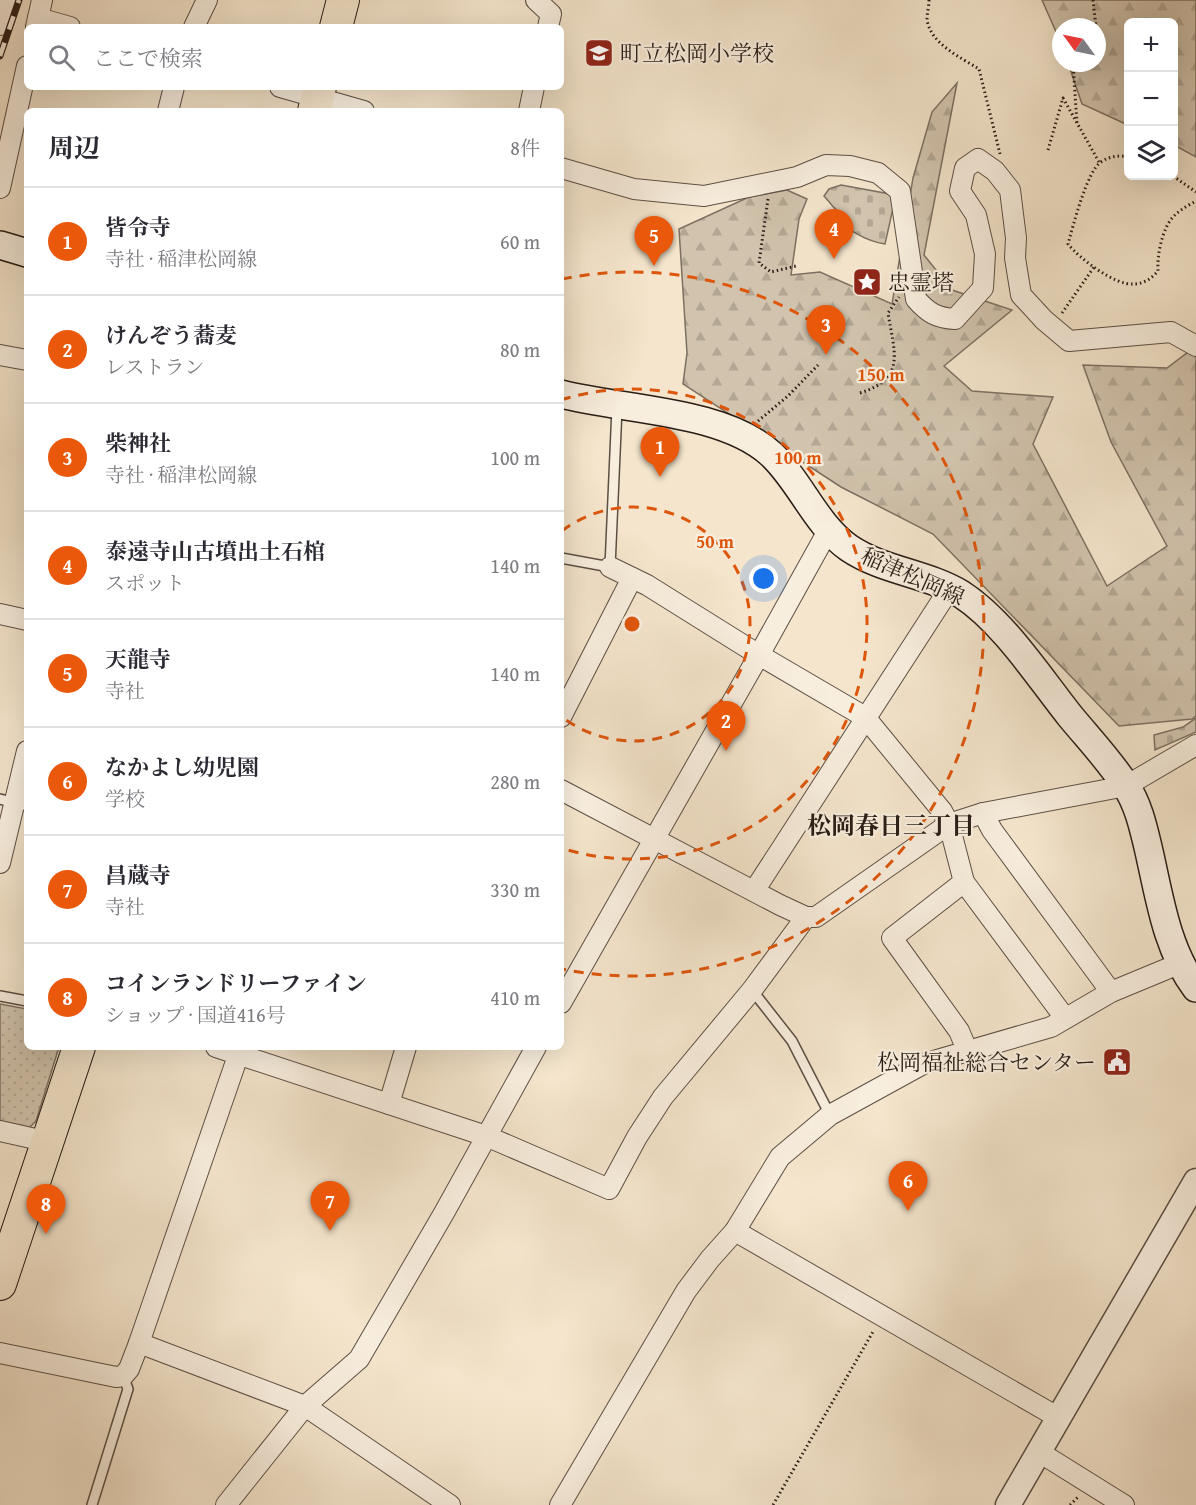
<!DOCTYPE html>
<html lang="ja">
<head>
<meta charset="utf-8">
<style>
  :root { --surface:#fff; --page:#f2f2f3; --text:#2b2b33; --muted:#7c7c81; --line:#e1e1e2; --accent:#ea580c }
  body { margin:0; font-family:"Gentium Book Plus","Noto Serif JP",serif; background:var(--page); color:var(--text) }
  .controls { position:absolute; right:18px; top:18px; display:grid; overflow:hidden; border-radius:9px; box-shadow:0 6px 24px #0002 }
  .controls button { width:54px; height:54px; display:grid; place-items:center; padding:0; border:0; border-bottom:2px solid var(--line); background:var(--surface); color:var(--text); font:30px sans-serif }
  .compass { position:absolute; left:1052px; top:18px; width:54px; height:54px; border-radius:50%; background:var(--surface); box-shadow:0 6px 24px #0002; rotate:303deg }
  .you { position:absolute; left:764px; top:579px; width:21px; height:21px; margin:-15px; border:4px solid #fff; border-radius:50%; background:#1a73e8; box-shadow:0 0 0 9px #1a73e833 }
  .badge { display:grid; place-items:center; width:39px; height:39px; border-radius:50%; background:var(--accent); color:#fff; font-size:20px; font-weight:700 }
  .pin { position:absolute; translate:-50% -50px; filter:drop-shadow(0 2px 3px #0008) }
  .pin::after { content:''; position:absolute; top:32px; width:21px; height:18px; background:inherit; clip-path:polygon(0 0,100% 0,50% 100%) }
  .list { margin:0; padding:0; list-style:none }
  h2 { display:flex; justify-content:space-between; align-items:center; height:78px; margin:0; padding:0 24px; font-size:26px }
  h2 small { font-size:20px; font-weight:400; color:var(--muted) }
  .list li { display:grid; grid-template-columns:39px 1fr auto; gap:18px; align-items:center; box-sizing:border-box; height:108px; padding:0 24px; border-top:2px solid var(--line) }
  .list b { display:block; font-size:22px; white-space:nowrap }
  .list p { margin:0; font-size:20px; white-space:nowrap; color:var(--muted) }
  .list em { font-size:20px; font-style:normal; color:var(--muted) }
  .icon { flex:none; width:33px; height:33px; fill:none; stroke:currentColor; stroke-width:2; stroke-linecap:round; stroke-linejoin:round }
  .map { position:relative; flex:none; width:1196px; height:1505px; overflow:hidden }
  .search { position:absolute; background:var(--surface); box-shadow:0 6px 24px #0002; left:24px; top:24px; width:540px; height:66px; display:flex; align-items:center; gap:15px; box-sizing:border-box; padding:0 21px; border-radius:9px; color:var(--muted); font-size:22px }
  .panel { position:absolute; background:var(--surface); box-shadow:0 6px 24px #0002; left:24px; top:108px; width:540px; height:942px; border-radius:9px }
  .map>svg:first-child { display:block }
  .green { fill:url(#green-dots); stroke:#7d7062; stroke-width:1.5 }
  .forest { fill:url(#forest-firs); stroke:#7d7062; stroke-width:1.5 }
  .cemetery { fill:url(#cemetery-stones); stroke:#7d7062; stroke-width:1.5 }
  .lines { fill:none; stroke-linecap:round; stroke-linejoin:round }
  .service-casing { stroke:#5c4f44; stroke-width:12 }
  .minor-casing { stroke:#5c4f44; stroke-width:22 }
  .tertiary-casing { stroke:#5c4f44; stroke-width:27 }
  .secondary-casing { stroke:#291d16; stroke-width:30 }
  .trunk-casing { stroke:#291d16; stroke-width:34 }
  .path { stroke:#291d16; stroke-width:3; stroke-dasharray:1.5 3; stroke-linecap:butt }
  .service { stroke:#f8eede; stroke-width:9 }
  .minor { stroke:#f8eede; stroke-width:20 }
  .tertiary { stroke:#f8eede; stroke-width:24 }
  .secondary { stroke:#f8eede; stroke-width:27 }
  .trunk { stroke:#f4e5cc; stroke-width:32 }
  .rail-casing { stroke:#291d16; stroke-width:7 }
  .rail { stroke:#f8eede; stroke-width:4.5; stroke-dasharray:14; stroke-linecap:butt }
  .ring { fill:none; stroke:#de560c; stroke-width:3; stroke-dasharray:10 8 }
  .labels { text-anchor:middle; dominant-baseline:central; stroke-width:4.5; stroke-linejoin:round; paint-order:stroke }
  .poi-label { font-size:22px; fill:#291d16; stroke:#f8eede; text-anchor:start }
  .street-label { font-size:22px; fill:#291d16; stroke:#f8eede }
  .neighbourhood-label { font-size:24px; font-weight:bold; fill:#291d16; stroke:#f8eede }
  .centre { fill:#de560c; stroke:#f8eede; stroke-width:3 }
  .ring-label { font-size:18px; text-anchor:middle; font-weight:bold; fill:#de560c; stroke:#f8eede; stroke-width:4.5; stroke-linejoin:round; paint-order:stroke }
</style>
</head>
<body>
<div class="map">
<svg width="1196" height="1505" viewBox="0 0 1196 1505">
  <defs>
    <pattern id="green-dots" width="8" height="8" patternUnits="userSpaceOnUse" patternTransform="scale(1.5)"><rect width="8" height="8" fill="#d1c3ad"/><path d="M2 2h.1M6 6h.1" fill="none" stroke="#b3a794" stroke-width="1.8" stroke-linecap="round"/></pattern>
    <pattern id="forest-firs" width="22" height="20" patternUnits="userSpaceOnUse" patternTransform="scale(1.5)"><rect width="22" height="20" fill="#d1c3ad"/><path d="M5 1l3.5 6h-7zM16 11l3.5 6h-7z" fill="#b3a794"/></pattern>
    <pattern id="cemetery-stones" width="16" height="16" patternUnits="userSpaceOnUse" patternTransform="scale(1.5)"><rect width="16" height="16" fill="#d1c3ad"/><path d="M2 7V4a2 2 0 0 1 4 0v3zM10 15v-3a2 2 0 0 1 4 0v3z" fill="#b3a794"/></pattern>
  </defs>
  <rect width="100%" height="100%" fill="#f4e5cc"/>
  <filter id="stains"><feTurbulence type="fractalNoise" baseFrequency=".00333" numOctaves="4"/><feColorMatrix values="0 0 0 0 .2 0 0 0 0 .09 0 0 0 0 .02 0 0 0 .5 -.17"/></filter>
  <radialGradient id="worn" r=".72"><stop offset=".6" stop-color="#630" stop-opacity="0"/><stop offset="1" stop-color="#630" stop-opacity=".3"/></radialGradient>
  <path class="green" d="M 0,1004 L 27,1009 L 27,1047 L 59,1047 L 36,1121 L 28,1129 L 0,1123 Z"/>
  <g class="forest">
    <path d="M 1042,0 L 1196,0 L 1196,157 L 1174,145 L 1174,22 L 1128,22 L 1128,125 L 1082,104 L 1068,63 L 1097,63 L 1097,27 L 1061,27 L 1061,43 Z"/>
    <path d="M 957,83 L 924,255 L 952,290 L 1012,310 L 944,366 L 972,391 L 1053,397 L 1033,444 L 1107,586 L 1167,546 L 1111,442 L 1083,365 L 1167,368 L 1196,346 L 1196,716 L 1192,719 L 1119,726 L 933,534 L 841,487 L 683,384 L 687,353 L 679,229 L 749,197 L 787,190 L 807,199 L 799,219 L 791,275 L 820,272 L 892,304 L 913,178 L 932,112 Z"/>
  </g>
  <g class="cemetery">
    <path d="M 841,185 L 890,194 L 894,204 L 885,244 C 866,241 848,230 834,216 L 836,210 L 824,196 L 829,189 Z"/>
    <path d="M 1196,718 L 1196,732 L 1155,750 L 1154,735 L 1183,727 Z"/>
  </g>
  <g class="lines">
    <g class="service-casing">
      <g id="service">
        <path d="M 561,558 L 610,567 L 617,408"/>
        <path d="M 0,799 L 27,806"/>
        <path d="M 752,990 L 792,1041 L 830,1115"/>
        <path d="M 0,996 L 27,1001"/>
        <path d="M 92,1505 L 128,1389 L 123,1376"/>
      </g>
    </g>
    <g class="minor-casing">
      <g id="minor">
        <path d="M 536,0 L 551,14 L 548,27"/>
        <path d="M 38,18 L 70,27"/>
        <path d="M 0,25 L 8,0"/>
        <path d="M 36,27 L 42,0"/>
        <path d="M 194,27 L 207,0"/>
        <path d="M 280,87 L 364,111"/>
        <path d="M 168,111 L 174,87"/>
        <path d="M 529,111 L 534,87"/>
        <path d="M 561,168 L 634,189 L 704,196 L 797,177 L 826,165 L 850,166 L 878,173 L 900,191 L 916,299 C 928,313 937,318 955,319 L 983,288 L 985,254 L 976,215 L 960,191 L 965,168 L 978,159 L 995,171 L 1010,190 L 1016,238 L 1015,258 L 1021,295 L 1044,320 L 1069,341 L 1171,332 L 1196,346"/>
        <path d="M 0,188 L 27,66"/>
        <path d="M 0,355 L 27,360"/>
        <path d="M 610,567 L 647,585 L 759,655 L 865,717 L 942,811 L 949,824 L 964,882 L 1065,1018"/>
        <path d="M 0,614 L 27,620"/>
        <path d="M 561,717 L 632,578"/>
        <path d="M 561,790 L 780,905 L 806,917 L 816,917 L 949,824 L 983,813 L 1126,786 L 1196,745"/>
        <path d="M 983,813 L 992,830 L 1111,992"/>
        <path d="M 0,863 L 27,751"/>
        <path d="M 964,882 L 892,938 L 959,1031 L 968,1052"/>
        <path d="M 754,891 L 950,588"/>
        <path d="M 561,1003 L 759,655 L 829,529"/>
        <path d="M 216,1047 L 486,1136 L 609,1189 L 637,1137 L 663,1097 L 752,990 L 806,917"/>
        <path d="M 389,1104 L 406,1047"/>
        <path d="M 0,1131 L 49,1142"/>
        <path d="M 735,1231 L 1059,1418"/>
        <path d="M 139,1343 L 305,1406 L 450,1505"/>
        <path d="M 0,1353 L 116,1377 L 123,1376 L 129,1369 L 139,1343 L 241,1047"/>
        <path d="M 1039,1452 L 1124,1505"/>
        <path d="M 226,1505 L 305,1406 L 359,1359 L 444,1213 L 536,1047"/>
        <path d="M 560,1505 L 686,1291 L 710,1259 L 735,1231 L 780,1157 L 830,1115 L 923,1064 L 1051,1027 L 1111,992 L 1181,963"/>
      </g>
    </g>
    <g class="tertiary-casing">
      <path id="tertiary" d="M 1008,1505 L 1196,1181"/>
    </g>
    <g class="secondary-casing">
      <g id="secondary">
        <path d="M 0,245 L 27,253"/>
        <path d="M 561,394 C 623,410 723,410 771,454 C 801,482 815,524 849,548 C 883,571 926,573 961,594 C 1003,621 1039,677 1070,716 C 1089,739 1110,761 1126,786 C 1138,804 1143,826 1148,847 C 1159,894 1166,949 1196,988"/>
      </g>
    </g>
    <g class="trunk-casing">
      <g id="trunk">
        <path d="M 336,27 L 343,0"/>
        <path d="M 314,111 L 320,87"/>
        <path d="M 0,1284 L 79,1047"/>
      </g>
    </g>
    <g class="path">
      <path d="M 929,0 C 929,6 927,13 927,20 C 931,44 960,57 979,69 L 1000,154"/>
      <path d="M 1093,0 L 1096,27"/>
      <path d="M 1097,34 L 1097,42"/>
      <path d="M 1073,63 L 1077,124"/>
      <path d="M 1089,63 L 1093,63"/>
      <path d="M 1048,150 L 1063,98 L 1099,162"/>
      <path d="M 1128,157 C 1119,155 1110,156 1101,162 C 1087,171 1073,226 1068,244 C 1079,258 1115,286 1134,284 C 1144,284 1152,278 1158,271 C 1157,255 1162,227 1175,215 C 1181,209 1189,205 1196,201"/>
      <path d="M 1173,176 L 1196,192"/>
      <path d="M 768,199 L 759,263 L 771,272 L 796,266"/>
      <path d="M 1062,313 L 1094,267"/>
      <path d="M 860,393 C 907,378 894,352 888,313 L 899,297"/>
      <path d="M 758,421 L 788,396 L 818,365"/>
      <path d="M 773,1505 L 874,1330"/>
      <path d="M 1070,1505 L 1079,1496"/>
    </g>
    <use href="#service" class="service"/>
    <use href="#minor" class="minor"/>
    <use href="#tertiary" class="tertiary"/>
    <use href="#secondary" class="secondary"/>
    <use href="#trunk" class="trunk"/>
    <g class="rail-casing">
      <path id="rail" d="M 0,56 L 19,0"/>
    </g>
    <use href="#rail" class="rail"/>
  </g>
  <g class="ring">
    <path d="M562 531A117 117 0 1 1 562 717"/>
    <path d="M561 400A235 235 0 1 1 561 848"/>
    <path d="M562 279A352 352 0 1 1 562 969"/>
  </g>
  <defs>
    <g id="school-square" transform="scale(1.5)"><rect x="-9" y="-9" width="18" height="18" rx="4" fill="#8f2418" stroke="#f8eede"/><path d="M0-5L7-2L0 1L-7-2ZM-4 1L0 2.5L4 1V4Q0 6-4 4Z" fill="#fff"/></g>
    <g id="sight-square" transform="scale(1.5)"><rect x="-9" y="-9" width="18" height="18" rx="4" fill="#8f2418" stroke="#f8eede"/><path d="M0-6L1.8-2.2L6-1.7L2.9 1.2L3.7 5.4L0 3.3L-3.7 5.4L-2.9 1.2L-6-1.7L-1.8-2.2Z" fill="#fff"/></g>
    <g id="civic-square" transform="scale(1.5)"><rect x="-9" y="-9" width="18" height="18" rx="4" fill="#8f2418" stroke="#f8eede"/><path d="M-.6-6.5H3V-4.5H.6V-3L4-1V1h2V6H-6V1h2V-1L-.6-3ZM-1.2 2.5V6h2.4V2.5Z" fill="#fff"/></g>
  </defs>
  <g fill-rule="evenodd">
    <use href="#school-square" x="599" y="53"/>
    <use href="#sight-square" x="867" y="282"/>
    <use href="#civic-square" x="1117" y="1062"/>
  </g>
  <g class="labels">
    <g class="poi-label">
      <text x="620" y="53">町立松岡小学校</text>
      <text x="888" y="282">忠霊塔</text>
      <text x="1096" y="1062" text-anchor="end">松岡福祉総合センター</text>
    </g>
    <g class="street-label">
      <text transform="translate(913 576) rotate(24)">稲津松岡線</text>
    </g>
    <g class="neighbourhood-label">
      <text x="891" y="825">松岡春日三丁目</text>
    </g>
  </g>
  <circle cx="632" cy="624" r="9" class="centre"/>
  <g class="ring-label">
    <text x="881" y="381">150 m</text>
    <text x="798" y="464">100 m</text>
    <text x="715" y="548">50 m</text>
  </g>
  <rect width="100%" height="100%" filter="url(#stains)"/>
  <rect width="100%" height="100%" fill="url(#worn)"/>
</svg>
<div class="controls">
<button>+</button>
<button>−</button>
<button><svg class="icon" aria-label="layers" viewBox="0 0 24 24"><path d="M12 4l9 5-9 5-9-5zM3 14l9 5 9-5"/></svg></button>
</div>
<svg class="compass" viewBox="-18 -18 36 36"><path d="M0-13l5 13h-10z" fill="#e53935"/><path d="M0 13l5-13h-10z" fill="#7c7c81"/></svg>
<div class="you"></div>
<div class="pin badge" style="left:660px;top:477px">1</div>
<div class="pin badge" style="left:726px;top:751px">2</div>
<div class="pin badge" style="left:826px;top:355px">3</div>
<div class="pin badge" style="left:834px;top:259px">4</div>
<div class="pin badge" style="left:654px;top:266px">5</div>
<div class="pin badge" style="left:908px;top:1211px">6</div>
<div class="pin badge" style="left:330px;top:1231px">7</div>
<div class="pin badge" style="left:46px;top:1234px">8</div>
<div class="search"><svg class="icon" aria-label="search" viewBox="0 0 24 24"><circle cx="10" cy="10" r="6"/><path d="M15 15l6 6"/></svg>ここで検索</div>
<section class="panel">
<h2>周辺<small>8件</small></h2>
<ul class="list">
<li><span class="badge">1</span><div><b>皆令寺</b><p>寺社 · 稲津松岡線</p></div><em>60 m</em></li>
<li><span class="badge">2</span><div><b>けんぞう蕎麦</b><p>レストラン</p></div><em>80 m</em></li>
<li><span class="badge">3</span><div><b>柴神社</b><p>寺社 · 稲津松岡線</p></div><em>100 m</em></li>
<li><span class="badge">4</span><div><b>泰遠寺山古墳出土石棺</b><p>スポット</p></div><em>140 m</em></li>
<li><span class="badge">5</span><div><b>天龍寺</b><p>寺社</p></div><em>140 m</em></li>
<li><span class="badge">6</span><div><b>なかよし幼児園</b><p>学校</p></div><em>280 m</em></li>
<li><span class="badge">7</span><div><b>昌蔵寺</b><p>寺社</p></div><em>330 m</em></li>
<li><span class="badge">8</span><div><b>コインランドリーファイン</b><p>ショップ · 国道416号</p></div><em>410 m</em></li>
</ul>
</section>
</div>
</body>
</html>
